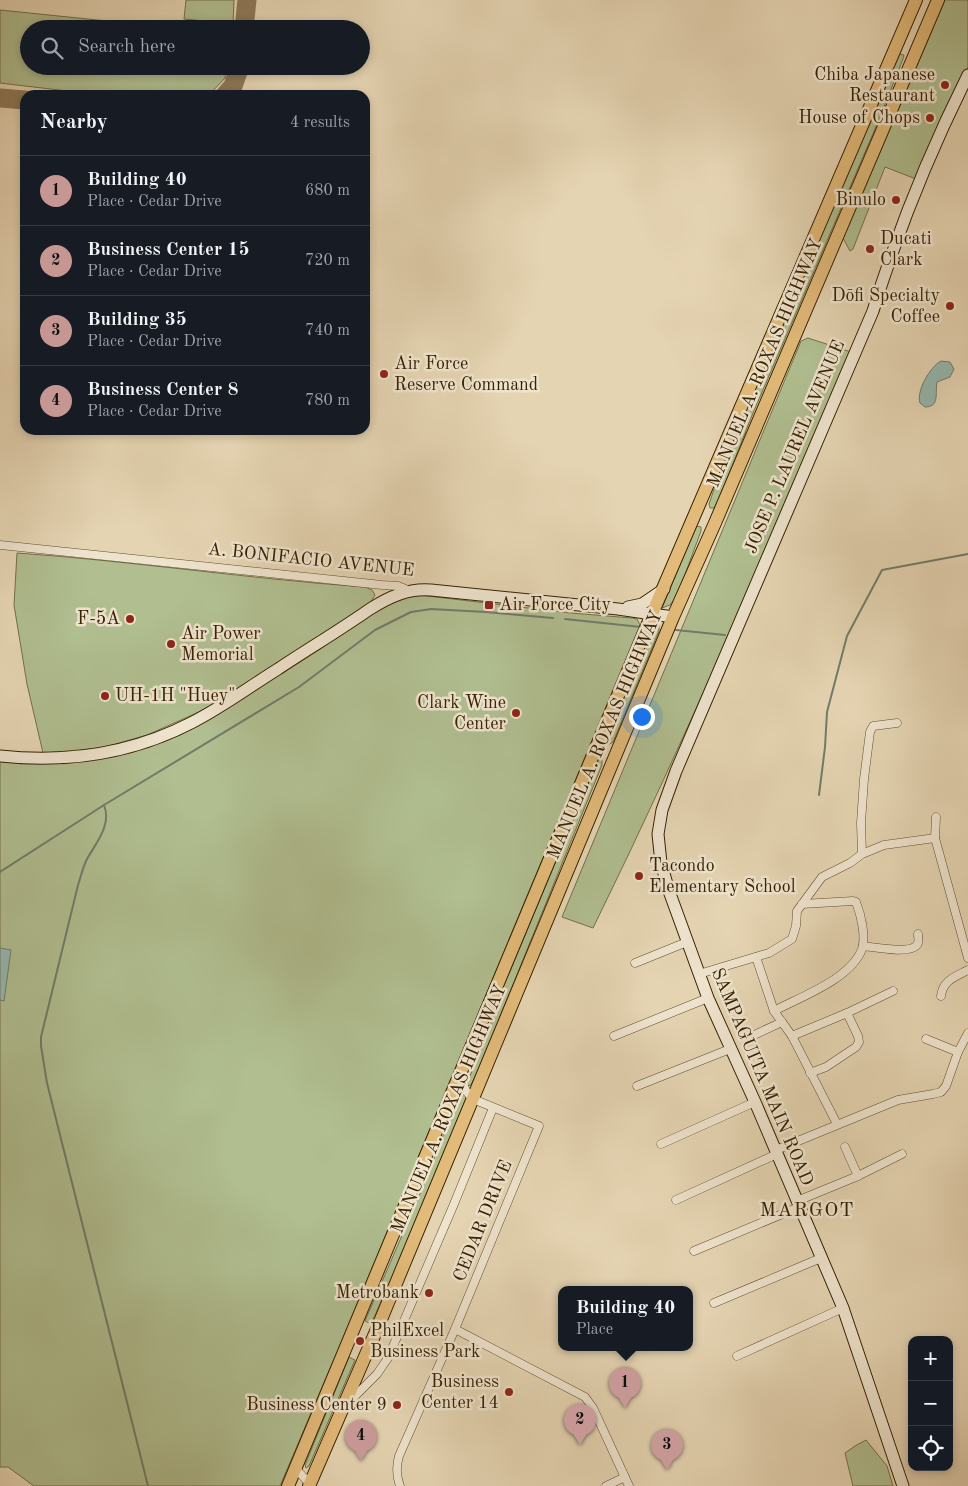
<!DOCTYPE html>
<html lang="en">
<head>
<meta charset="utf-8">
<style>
  :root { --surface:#171b24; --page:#242831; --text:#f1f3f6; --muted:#9ea1a6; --line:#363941; --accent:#c59692 }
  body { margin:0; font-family:"Old Standard TT",serif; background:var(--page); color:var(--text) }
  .controls { position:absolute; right:15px; bottom:15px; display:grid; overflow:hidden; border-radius:10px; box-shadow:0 2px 8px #0003 }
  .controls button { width:45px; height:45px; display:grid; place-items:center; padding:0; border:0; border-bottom:1px solid var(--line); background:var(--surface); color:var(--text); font:25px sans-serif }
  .you { position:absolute; left:641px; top:716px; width:18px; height:18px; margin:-12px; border:4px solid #fff; border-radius:50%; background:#1a73e8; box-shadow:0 0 0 8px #1a73e833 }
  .badge { display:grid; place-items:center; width:32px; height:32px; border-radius:50%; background:var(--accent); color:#111; font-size:16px; font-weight:700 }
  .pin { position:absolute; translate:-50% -41px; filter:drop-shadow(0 1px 2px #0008) }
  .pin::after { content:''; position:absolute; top:26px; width:18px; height:15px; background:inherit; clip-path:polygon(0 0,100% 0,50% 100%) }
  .popup { position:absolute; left:558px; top:1286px; width:135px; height:65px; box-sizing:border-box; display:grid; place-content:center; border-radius:10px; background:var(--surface); filter:drop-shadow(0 1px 4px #0005); font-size:16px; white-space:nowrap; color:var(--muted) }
  .popup b { font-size:19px; color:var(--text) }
  .popup::after { content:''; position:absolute; left:50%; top:100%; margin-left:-10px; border:10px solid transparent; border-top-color:var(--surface) }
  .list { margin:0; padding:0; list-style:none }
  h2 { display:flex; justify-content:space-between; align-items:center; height:65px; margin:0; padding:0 20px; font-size:21px }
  h2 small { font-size:16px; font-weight:400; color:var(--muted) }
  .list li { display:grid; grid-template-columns:32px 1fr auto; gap:15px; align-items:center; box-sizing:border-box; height:70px; padding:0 20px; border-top:1px solid var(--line) }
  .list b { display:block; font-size:19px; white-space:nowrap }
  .list p { margin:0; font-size:16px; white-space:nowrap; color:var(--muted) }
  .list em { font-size:16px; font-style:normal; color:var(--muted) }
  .icon { flex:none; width:28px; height:28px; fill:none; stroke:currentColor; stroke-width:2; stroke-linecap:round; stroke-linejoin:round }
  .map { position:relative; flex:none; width:968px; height:1486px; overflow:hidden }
  .search { position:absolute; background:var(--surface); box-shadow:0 2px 8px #0003; left:20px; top:20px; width:350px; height:55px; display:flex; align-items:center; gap:12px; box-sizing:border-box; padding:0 18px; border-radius:28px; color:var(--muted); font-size:19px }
  .panel { position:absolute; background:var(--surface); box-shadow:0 2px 8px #0003; left:20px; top:90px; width:350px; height:345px; border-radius:15px }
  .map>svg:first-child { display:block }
  .green { fill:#b0be90; stroke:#747048 }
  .water { fill:#96b8b0; stroke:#707c6a }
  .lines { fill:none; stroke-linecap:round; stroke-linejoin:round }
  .stream { stroke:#707c6a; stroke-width:2 }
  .taxiway { stroke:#8e7a59; stroke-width:19 }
  .street-casing { stroke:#624e2c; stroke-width:9 }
  .secondary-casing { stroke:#372100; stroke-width:13 }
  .primary-casing { stroke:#372100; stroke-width:14 }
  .street { stroke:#eee3cd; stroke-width:8 }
  .secondary { stroke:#eee3cd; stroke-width:11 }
  .primary { stroke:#e2ba79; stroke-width:12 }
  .poi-dot { fill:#8f2418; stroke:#eee3cd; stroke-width:2 }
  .labels { text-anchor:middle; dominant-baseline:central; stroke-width:5; stroke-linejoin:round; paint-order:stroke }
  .poi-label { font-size:18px; fill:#372100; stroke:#eee3cd; text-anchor:end }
  .street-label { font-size:18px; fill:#372100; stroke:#eee3cd }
  .quarter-label { font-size:20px; letter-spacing:1px; fill:#372100; stroke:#eee3cd }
</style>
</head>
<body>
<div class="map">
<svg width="968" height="1486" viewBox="0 0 968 1486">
  <rect width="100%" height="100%" fill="#e5d4b2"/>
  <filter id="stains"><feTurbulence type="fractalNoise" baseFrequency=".004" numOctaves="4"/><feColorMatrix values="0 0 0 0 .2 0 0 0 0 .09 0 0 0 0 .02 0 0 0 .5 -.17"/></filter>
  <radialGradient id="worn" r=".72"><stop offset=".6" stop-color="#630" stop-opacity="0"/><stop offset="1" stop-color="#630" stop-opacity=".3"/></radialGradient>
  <g class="green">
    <path d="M 186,0 L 234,0 L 233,24 L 184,19 Z"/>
    <path d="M 945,0 L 968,0 L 968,67 L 916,179 L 885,167 L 853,249 L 850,251 L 843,238 Z"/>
    <path d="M 0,10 L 185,29 L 29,29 L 29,66 L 227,66 L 225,78 L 209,95 L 101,95 L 0,83 Z"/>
    <path d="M 899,54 L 904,55 L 903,59 L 878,122 L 751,418 L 718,502 L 714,508 L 710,508 L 709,504 L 724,460 Z"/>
    <path d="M 808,338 L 851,352 C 768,546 686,739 593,928 L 562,917 L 801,341 Z"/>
    <path d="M 696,526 L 701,527 L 701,531 L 677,596 L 670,605 L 662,608 Z"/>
    <path d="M 17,553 C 133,561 249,579 365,587 L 372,590 L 375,595 L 370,603 L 267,673 L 199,712 L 147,735 L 101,748 L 43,753 L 27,684 L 14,605 Z"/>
    <path d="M 419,595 L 571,613 L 632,618 L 637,619 L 640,625 L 337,1352 L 280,1486 L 34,1486 L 8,1467 L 0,1467 L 0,761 L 146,745 L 385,606 L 410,596 Z"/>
    <path d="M 657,622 L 659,624 L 659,631 L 613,742 L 610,744 L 608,744 L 605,740 L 650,634 L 655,623 Z"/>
    <path d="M 599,758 L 602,759 L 602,765 L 479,1068 L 471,1085 L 468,1086 L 467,1083 L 487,1035 L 500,995 Z"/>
    <path d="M 464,1092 L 467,1097 L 413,1230 L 371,1324 L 365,1321 L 419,1196 L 458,1098 L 460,1095 Z"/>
    <path d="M 349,1357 L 355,1360 L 309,1466 L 306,1468 L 305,1465 Z"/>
    <path d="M 866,1440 L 887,1466 L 893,1486 L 853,1486 L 845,1453 L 855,1446 Z"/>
  </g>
  <g class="water">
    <path d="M 941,361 L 950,362 L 954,369 L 950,377 L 937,382 C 935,393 940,407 925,407 L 920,403 C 916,391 930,367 941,361 Z"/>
    <path d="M 0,948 L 11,950 L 4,1001 L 0,1000 Z"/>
  </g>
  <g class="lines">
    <g class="stream">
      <path d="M 565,619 L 641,627"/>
      <path d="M 676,630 L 725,635"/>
      <path d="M 819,795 L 825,747 L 827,712 L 847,636 L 882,570 L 968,554"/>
      <path d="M 0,872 L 104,805"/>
      <path d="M 148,1486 L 47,1083 L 41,1046 L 41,1037 L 78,885 C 81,876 83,867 87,859 C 96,843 112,825 104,805 L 299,687 L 375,630 L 411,612 L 431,609 L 486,612 L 553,618"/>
    </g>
    <g class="taxiway">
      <path d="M 244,29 L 247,0"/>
      <path d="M 225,95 L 233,86 L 240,66"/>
      <path d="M 0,98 L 25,100"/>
    </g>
    <g class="street-casing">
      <g id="street">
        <path d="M 0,545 L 382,585 L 398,586 L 410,591"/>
        <path d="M 936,817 L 935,838 L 968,958"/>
        <path d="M 862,854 L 861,823 L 864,779 L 870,732 L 873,726 L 897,723"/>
        <path d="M 863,946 C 874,947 907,954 916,946 C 920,943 918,938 918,934"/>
        <path d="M 756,957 L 774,1011 L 792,1036 L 837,1124"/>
        <path d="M 635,963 L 687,942"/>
        <path d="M 699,974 L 769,953 L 792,939 L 796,926 L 797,911 L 822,877 L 850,863 L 862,854 L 884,845 L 935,838"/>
        <path d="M 941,996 C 943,980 955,977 968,970"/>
        <path d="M 774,1011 C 800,997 851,979 862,949 C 866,936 861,915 856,902 L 853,901 L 802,904"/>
        <path d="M 614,1036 L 708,998"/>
        <path d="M 752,1036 L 782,1022"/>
        <path d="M 792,1036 L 847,1013 L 893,991"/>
        <path d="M 926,1039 L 958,1052"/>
        <path d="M 810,1073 L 826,1067 L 856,1047 L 859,1042 L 858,1036 L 847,1013"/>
        <path d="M 637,1086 L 730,1049"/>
        <path d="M 661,1144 L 755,1102"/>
        <path d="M 845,1147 L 858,1176"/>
        <path d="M 776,1150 L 898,1100 L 933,1094 L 941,1092 L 946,1086 L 958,1052 L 968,1033"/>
        <path d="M 676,1200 L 777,1154"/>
        <path d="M 797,1201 L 858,1176 L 902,1154"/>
        <path d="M 694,1251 L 799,1207"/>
        <path d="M 714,1303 L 821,1258"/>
        <path d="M 455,1329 L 585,1397 L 593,1408 L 629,1486"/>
        <path d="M 737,1356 L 843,1308"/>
        <path d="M 347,1404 L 377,1374 L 388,1358 L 454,1204 L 493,1108"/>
        <path d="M 295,1468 L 311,1485"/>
        <path d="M 400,1486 C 396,1475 396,1467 399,1456 L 455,1329 L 539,1126 L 473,1099 L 466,1091 L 460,1076"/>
        <path d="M 606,1486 L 625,1477"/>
      </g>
    </g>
    <g class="secondary-casing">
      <g id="secondary">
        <path d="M 628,607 L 642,604 L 664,589"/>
        <path d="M 0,756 C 66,763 131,754 191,723 C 221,708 249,687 278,669 C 308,649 340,630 370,609 C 389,597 408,588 431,590 L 618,609 L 673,617"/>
        <path d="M 903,1486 L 843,1308 L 755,1102 L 708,998 L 669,891 L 661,863 L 658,834 L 662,810 L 676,771 L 873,311 C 898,230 930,151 968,75"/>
      </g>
    </g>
    <g class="primary-casing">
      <g id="primary">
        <path d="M 288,1486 L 652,614 L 916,0"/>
        <path d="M 309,1486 L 377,1329 L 673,617 L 715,523 L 938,0"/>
      </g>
    </g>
    <use href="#street" class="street"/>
    <use href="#secondary" class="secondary"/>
    <use href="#primary" class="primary"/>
  </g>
  <g class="poi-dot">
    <circle cx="945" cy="85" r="5"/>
    <circle cx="930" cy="118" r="5"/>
    <circle cx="896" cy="200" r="5"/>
    <circle cx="870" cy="249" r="5"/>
    <circle cx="950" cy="306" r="5"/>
    <circle cx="384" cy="374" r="5"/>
    <rect x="484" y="600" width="10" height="10" rx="2.5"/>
    <circle cx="130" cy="619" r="5"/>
    <circle cx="171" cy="644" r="5"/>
    <circle cx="105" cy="696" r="5"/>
    <circle cx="516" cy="713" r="5"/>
    <circle cx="639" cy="876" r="5"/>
    <circle cx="429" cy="1293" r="5"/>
    <circle cx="360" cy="1341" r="5"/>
    <circle cx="509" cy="1392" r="5"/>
    <circle cx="397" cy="1405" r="5"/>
  </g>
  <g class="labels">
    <g class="poi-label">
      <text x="935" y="75">Chiba Japanese<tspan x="935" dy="21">Restaurant</tspan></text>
      <text x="920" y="118">House of Chops</text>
      <text x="886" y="200">Binulo</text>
      <text x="880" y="239" text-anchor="start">Ducati<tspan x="880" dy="21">Clark</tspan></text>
      <text x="940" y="296">Dōfi Specialty<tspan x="940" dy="21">Coffee</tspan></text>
      <text x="394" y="364" text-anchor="start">Air Force<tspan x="394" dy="21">Reserve Command</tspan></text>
      <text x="499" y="605" text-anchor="start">Air Force City</text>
      <text x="120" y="619">F-5A</text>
      <text x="181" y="634" text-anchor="start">Air Power<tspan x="181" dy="21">Memorial</tspan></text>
      <text x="115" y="696" text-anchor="start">UH-1H "Huey"</text>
      <text x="506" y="703">Clark Wine<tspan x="506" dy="21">Center</tspan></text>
      <text x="649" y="866" text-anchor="start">Tacondo<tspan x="649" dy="21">Elementary School</tspan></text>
      <text x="419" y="1293">Metrobank</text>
      <text x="370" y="1331" text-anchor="start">PhilExcel<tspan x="370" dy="21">Business Park</tspan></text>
      <text x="499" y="1382">Business<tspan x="499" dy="21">Center 14</tspan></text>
      <text x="387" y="1405">Business Center 9</text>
    </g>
    <g class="street-label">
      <text transform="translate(765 363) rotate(-67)">MANUEL A. ROXAS HIGHWAY</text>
      <text transform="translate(795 447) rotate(-67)">JOSE P. LAUREL AVENUE</text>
      <text transform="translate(311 560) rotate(6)">A. BONIFACIO AVENUE</text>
      <text transform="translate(605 735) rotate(-67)">MANUEL A. ROXAS HIGHWAY</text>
      <text transform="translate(762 1077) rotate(67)">SAMPAGUITA MAIN ROAD</text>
      <text transform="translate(449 1109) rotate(-67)">MANUEL A. ROXAS HIGHWAY</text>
      <text transform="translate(483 1221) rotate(-68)">CEDAR DRIVE</text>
    </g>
    <g class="quarter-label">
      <text x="807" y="1211">MARGOT</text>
    </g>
  </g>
  <rect width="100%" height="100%" filter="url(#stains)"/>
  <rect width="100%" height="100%" fill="url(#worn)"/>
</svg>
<div class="controls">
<button>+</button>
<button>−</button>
<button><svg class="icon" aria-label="locate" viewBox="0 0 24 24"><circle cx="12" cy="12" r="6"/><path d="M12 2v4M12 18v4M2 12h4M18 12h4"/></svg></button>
</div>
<div class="you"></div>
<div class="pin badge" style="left:625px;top:1408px">1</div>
<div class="popup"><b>Building 40</b>Place</div>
<div class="pin badge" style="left:580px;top:1445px">2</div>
<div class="pin badge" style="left:667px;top:1470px">3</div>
<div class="pin badge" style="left:361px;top:1461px">4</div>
<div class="search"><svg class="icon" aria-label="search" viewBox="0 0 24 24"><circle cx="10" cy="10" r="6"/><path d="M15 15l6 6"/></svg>Search here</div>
<section class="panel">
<h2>Nearby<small>4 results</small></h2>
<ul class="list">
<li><span class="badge">1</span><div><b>Building 40</b><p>Place · Cedar Drive</p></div><em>680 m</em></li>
<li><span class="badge">2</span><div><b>Business Center 15</b><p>Place · Cedar Drive</p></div><em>720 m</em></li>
<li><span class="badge">3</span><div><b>Building 35</b><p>Place · Cedar Drive</p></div><em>740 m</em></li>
<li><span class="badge">4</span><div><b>Business Center 8</b><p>Place · Cedar Drive</p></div><em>780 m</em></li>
</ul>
</section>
</div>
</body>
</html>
